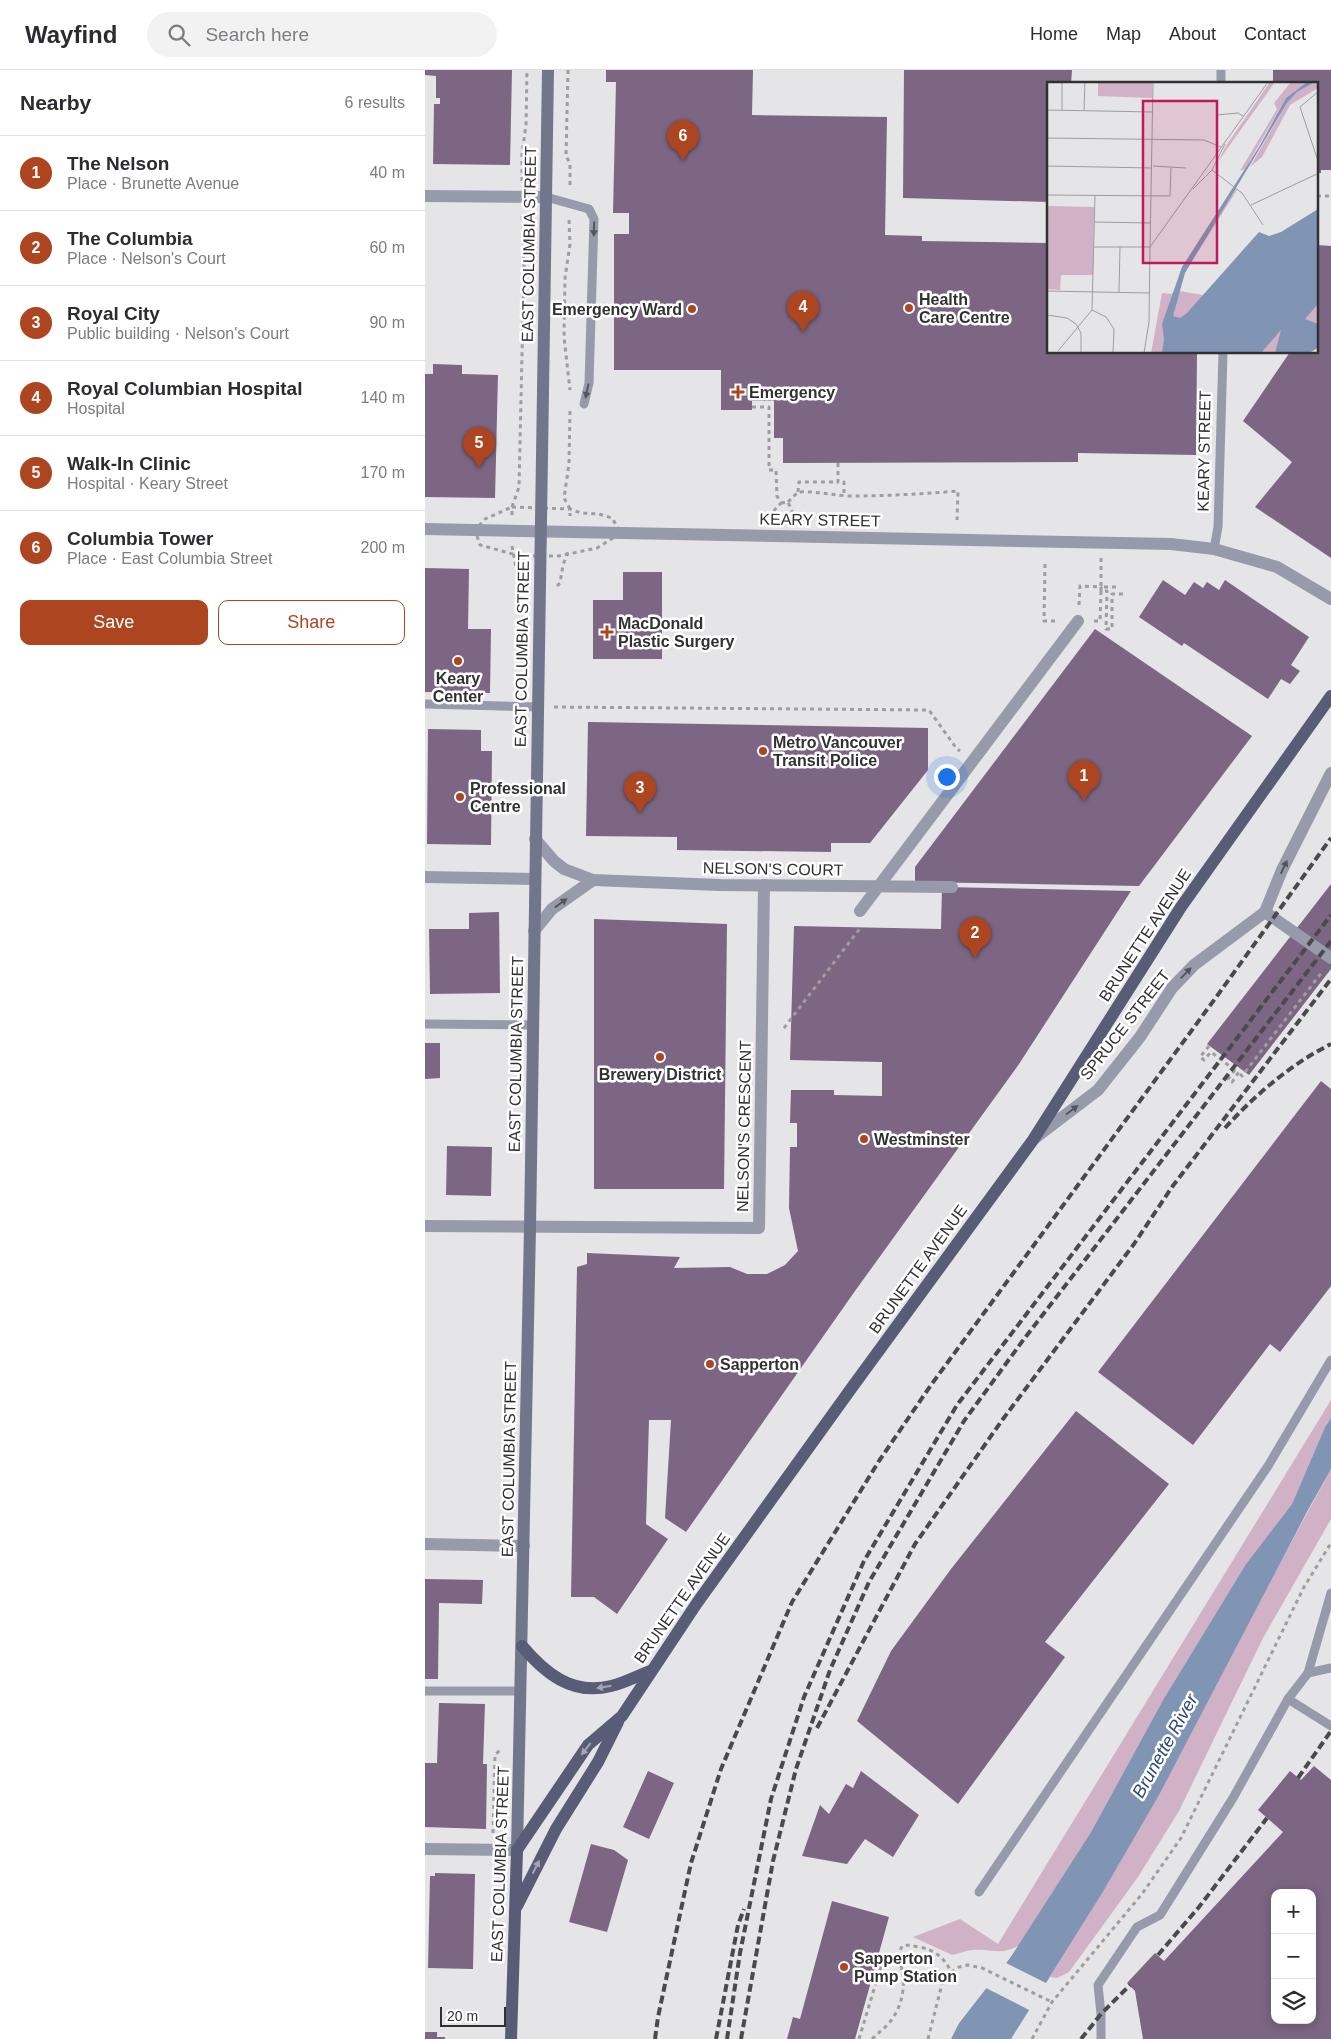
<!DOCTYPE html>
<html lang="en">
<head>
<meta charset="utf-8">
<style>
  :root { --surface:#fff; --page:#f2f2f3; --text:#2b2b33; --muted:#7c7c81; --line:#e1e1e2; --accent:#ac4520 }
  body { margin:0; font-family:Arial,sans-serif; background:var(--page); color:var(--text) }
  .controls { position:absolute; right:15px; bottom:15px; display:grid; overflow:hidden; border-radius:10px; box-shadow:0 2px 12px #0003 }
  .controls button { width:45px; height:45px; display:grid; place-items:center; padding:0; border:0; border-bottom:1px solid var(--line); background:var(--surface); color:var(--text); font:25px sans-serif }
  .scale { position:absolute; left:15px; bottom:12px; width:66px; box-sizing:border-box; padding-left:5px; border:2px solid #313132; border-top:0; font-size:14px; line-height:18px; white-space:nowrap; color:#313132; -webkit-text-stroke:4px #fff; paint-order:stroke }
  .you { position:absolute; left:521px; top:706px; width:18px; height:18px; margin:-12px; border:4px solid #fff; border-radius:50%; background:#1a73e8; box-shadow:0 0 0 8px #1a73e833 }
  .badge { display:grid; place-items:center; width:32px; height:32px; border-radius:50%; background:var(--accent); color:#fff; font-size:16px; font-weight:700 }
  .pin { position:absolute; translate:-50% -41px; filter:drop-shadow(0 1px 2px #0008) }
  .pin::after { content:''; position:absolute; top:26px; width:18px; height:15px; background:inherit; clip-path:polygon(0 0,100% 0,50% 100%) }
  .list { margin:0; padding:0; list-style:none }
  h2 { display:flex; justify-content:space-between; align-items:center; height:65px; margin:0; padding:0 20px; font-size:21px }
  h2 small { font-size:16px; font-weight:400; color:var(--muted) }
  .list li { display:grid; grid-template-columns:32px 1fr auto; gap:15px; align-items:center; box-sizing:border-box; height:75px; padding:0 20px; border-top:1px solid var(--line) }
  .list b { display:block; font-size:19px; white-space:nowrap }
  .list p { margin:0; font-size:16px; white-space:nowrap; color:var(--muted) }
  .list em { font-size:16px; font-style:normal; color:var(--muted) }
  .actions { display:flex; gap:10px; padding:15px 20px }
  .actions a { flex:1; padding:11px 0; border:1px solid var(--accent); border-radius:10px; text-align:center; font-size:18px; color:var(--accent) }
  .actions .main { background:var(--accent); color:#fff }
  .icon { flex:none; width:28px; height:28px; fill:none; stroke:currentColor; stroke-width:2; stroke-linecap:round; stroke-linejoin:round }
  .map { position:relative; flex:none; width:906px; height:1969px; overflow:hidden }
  header { display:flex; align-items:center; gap:30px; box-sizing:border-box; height:70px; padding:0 25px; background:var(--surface); border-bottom:1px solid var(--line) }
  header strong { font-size:24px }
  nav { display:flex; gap:28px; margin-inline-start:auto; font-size:18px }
  .search { width:350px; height:45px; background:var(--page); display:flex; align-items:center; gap:12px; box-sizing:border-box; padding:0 18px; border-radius:28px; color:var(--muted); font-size:19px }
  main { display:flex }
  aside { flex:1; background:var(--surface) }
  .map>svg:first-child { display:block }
  .green { fill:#d1b1c6 }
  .water { fill:#8095b4 }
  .pier { fill:#e5e4e7 }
  .building { fill:#7c6683; fill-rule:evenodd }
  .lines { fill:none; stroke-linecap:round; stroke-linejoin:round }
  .path { stroke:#9e9d9f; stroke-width:3; stroke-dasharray:4 4; stroke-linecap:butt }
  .lane { stroke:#979aaa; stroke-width:9 }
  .street { stroke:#979aaa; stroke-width:12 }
  .secondary { stroke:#72768c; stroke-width:12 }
  .primary { stroke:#585c77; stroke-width:12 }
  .rail { stroke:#4a4a4b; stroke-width:4; stroke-dasharray:8 4; stroke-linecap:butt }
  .oneway { fill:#55565c }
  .oneway2 { fill:#a3a5b4 }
  .poi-dot { fill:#ac4520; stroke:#fff; stroke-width:2 }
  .labels { text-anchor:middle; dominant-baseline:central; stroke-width:5; stroke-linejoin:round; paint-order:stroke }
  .street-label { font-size:16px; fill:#313132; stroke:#fff }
  .poi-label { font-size:16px; font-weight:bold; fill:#313132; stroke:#fff; text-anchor:start }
  .water-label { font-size:18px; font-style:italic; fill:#2e4b77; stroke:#fff }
  .inset-road { fill:none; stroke:#9d9c9f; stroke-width:1 }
  .view { fill:#c2185b; fill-opacity:0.15; stroke:#c2185b; stroke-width:2.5 }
  .inset-edge { fill:none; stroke:#313132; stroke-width:2.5 }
</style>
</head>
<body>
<header>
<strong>Wayfind</strong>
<div class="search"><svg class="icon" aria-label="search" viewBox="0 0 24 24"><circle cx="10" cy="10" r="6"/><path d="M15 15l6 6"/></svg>Search here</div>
<nav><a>Home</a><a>Map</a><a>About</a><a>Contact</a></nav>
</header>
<main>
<aside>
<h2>Nearby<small>6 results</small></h2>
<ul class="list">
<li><span class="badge">1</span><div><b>The Nelson</b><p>Place · Brunette Avenue</p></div><em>40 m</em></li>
<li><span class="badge">2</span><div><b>The Columbia</b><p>Place · Nelson's Court</p></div><em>60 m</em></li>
<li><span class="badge">3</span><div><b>Royal City</b><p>Public building · Nelson's Court</p></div><em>90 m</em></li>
<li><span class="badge">4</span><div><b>Royal Columbian Hospital</b><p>Hospital</p></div><em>140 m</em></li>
<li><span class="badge">5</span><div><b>Walk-In Clinic</b><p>Hospital · Keary Street</p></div><em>170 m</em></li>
<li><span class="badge">6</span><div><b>Columbia Tower</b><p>Place · East Columbia Street</p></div><em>200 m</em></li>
</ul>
<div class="actions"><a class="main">Save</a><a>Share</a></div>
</aside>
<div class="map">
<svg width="906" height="1969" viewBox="0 0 906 1969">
  <rect width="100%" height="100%" fill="#e5e4e7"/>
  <g class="green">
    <path d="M 906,1330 L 906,1348 L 900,1357 L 867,1434 L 821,1494 L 738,1630 L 666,1762 L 593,1876 C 575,1886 566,1878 548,1880 C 541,1880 534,1884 527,1885 L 488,1867 L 535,1849 L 573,1874 Z"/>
    <path d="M 906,1399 L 906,1449 L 838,1568 L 754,1741 L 713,1807 L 644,1902 L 632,1908 L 625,1907 L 676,1825 Z"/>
  </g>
  <path class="water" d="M 906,1348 L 906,1399 L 883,1440 L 734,1725 L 676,1825 L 586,1969 L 524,1969 L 534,1953 L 585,1888 L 666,1762 L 738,1630 L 821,1494 L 867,1434 L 900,1357 Z"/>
  <path class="pier" d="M 593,1876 L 581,1893 L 623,1914 L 606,1941 L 561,1918 L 534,1953 L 526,1969 L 522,1969 L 532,1952 L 588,1879 Z"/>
  <g class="building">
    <path d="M 0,0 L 87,0 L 85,95 L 8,94 L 9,34 L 15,34 L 15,28 L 11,28 L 11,6 L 0,5 Z"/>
    <path d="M 181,0 L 328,0 L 327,45 L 462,47 L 460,165 L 497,166 L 497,171 L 624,173 L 624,282 L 772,282 L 771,385 L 653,383 L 653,392 L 358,393 L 358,368 L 349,368 L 349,331 L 327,331 L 327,340 L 296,340 L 296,300 L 189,300 L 189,164 L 204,164 L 204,143 L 188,143 L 191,12 L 181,12 Z"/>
    <path d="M 479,0 L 647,0 L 646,14 L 624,14 L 624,132 L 478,128 Z"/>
    <path d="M 848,0 L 906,0 L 906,100 L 896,100 L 896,103 L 892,103 L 892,14 L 845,14 L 845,11 L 848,11 Z"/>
    <path d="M 892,175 L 906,176 L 906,488 L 830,437 L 867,392 L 818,351 L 865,282 L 892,282 Z"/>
    <path d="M 8,294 L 37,295 L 37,304 L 73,305 L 70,428 L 0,427 L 0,304 L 8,304 Z"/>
    <path d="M 0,498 L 44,499 L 43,559 L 66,559 L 65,623 L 0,622 Z"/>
    <path d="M 198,502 L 237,502 L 237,589 L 168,589 L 168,530 L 198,530 Z"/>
    <path d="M 738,510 L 760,525 L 769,512 L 778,518 L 782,512 L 794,520 L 800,510 L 884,567 L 866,595 L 875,601 L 865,614 L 856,609 L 843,629 L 759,573 L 757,576 L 714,547 Z"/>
    <path d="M 670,559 L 827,666 L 714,816 L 490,812 L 490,797 Z"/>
    <path d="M 163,652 L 503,658 L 503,700 L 445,773 L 406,773 L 406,782 L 252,780 L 252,767 L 161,766 Z"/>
    <path d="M 3,659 L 56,660 L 56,681 L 67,681 L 66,775 L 2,774 Z"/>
    <path d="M 906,814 L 906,899 L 824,1005 L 782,974 Z"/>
    <path d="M 517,817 L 706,821 L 594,994 L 430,1221 L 261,1462 L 240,1448 L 246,1350 L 224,1350 L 221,1454 L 243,1469 L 192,1544 L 169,1527 L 146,1527 L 152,1197 L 162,1194 L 162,1183 L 255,1187 L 249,1198 L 305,1197 L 322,1204 L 342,1204 L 360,1195 L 373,1181 L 364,1138 L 365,1077 L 372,1077 L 372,1053 L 365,1053 L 366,1020 L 409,1020 L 409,1025 L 457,1026 L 457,992 L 365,990 L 369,856 L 516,859 Z"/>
    <path d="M 74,842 L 75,923 L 5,924 L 4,859 L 44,859 L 44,843 Z"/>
    <path d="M 169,849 L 302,854 L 299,1119 L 169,1119 Z"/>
    <path d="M 0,973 L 15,973 L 15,1008 L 0,1009 Z"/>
    <path d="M 896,1011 L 906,1019 L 906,1216 L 855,1282 L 845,1274 L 768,1375 L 673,1302 Z"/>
    <path d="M 22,1076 L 67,1077 L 66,1126 L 21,1125 Z"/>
    <path d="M 651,1341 L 744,1414 L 620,1572 L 640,1587 L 533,1734 L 432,1651 L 466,1581 L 526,1499 Z"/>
    <path d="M 0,1509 L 58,1510 L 57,1534 L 14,1533 L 13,1609 L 0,1609 Z"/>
    <path d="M 14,1633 L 60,1634 L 58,1694 L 62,1694 L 61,1759 L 0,1757 L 0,1693 L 12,1693 Z"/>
    <path d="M 889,1696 L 906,1710 L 906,1969 L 718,1969 L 710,1921 L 702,1913 L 730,1883 L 739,1891 L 858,1762 L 833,1740 L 865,1701 L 876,1710 ZM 850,1823 L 887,1823 L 887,1950 L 850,1950 Z"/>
    <path d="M 223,1701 L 249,1713 L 224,1769 L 198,1757 Z"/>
    <path d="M 436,1701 L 494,1745 L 468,1787 L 440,1769 L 422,1794 L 377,1786 L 395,1735 L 404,1744 L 421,1714 L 428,1718 Z"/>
    <path d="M 166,1774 L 189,1780 L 203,1790 L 182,1862 L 144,1852 Z"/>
    <path d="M 10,1803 L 50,1804 L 48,1899 L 3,1898 L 5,1806 L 10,1806 Z"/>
    <path d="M 407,1831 L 464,1847 L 430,1969 L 362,1969 L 368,1947 L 375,1949 Z"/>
    <path d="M 0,1962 L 12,1962 L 12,1967 L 20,1967 L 20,1969 L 0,1969 Z"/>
  </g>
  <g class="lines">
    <g class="path">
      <path d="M 143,0 L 141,86 L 145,93 L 145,118"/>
      <path d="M 97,111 L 97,84 L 101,55 L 102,0"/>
      <path d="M 892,126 L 906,126"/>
      <path d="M 144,150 L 145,174 L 140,208 L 139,267 L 145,320"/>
      <path d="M 327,337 L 344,337 L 344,400 L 351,400 L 352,426 L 356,433 L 345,445"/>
      <path d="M 145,341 L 144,394 L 139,428 L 145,439 L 145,446"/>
      <path d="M 413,393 L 413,412 L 419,412 L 419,425"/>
      <path d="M 373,422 L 374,412 L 413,412"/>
      <path d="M 363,432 L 373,422 C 391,421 406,425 424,426 C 460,426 496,424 533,421 L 532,450"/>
      <path d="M 356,433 L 363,432 L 369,446"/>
      <path d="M 87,437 L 145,439 L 156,443 L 174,444 L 187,448 L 196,463 L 172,478 L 134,486 L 95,486 L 55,475 L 50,460 L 60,449 Z"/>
      <path d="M 87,445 L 87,437 L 94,417 L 99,197 L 97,143"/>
      <path d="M 87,476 L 94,514 L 98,517"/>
      <path d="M 676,488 L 676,517 L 694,517"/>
      <path d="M 620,494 L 619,551 L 632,551"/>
      <path d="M 132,516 L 135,513 L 138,495 L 144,479"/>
      <path d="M 654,535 L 655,516 L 676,517 L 676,521 L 682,521 L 681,559 L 687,559 L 687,524 L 699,524"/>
      <path d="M 669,551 L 675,551 L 676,521"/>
      <path d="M 129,637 L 504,640 L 532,679 L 535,681"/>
      <path d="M 359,958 L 436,857"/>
      <path d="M 784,976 L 775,987 L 779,990 L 786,982 L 811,1001"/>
      <path d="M 810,1000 L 803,1009 L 807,1012 L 816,999"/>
      <path d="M 815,1004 L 817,1006 L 897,902"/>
      <path d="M 68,1763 L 70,1685 L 76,1679"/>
      <path d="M 434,1969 L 456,1896 L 471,1891 L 477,1876 C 483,1874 487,1876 494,1877 C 510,1880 518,1887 526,1901"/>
      <path d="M 447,1969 C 453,1963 459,1959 464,1953 C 478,1937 482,1912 475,1893 L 471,1891"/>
      <path d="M 503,1969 L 517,1914 L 523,1904 L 534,1897 L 543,1895 L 557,1898 L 627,1932"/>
      <path d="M 607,1969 L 627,1932 L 717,1824 L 756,1768 L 879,1517 L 906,1473"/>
    </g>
    <g class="lane">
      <path d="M 796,14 L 796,0"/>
      <path d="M 121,127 L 164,139 L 169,149 L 164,313 L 159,334"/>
      <path d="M 789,479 L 793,457 L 798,282"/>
      <path d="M 0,634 L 113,637"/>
      <path d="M 0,954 L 108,955"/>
      <path d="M 906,1523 L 883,1603 L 863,1629 L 906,1656"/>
      <path d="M 883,1603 L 906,1598"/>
      <path d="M 0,1621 L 96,1621"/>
      <path d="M 554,1822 L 843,1396 L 906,1290"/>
      <path d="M 676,1969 L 676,1944 L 673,1915 L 712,1857 L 735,1845 L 808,1728 L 863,1629"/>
    </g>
    <g class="street">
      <path d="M 0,126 L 121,127"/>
      <path d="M 0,459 L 746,474 L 789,479 L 852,497 L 906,529"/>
      <path d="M 110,769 L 129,791 L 139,799 L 168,810 L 295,815 L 527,817"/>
      <path d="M 0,807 L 110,809"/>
      <path d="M 435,841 L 653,551"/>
      <path d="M 840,842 L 906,888"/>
      <path d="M 109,861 L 127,839 L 168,810"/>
      <path d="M 610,1068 L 673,1020 L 715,967 L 747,918 L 769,895 L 840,842 L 857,800 L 906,703"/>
      <path d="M 0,1156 L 334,1158 L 339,815"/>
      <path d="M 0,1474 L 99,1476"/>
      <path d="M 0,1779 L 92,1780"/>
    </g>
    <path class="secondary" d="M 92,1780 L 105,1158 L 123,0"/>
    <g class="primary">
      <path d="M 97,1576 C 120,1603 147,1626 186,1616 C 199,1613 212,1606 225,1601"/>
      <path d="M 92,1836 L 131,1759 L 173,1692 L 193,1652"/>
      <path d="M 86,1969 L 92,1780 L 163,1675 L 197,1646 L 272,1533 L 428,1316 L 608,1070 L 756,837 L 906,626"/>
    </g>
    <g class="rail">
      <path d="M 800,1058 C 830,1025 866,994 906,974"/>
      <path d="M 392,1658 L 490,1474 L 578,1349 L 709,1174 L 747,1117 L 906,909"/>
      <path d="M 873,1708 L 906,1661"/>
      <path d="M 733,1885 L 774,1837 L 842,1748"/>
      <path d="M 230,1969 L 233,1947 L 266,1793 L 296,1699 L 367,1532 L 454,1391 L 506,1315 L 792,926 L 906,768"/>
      <path d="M 291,1969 L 313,1855 L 319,1839"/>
      <path d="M 302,1969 L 315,1883 L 346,1729 L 379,1627 L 439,1491 L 532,1335 L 906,845"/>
      <path d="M 316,1969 L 348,1791 L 371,1699 L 405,1600 L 444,1512 L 539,1351 L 599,1269 L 906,871"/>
      <path d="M 656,1969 L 676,1944 L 705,1915"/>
    </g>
  </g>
  <defs><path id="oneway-solid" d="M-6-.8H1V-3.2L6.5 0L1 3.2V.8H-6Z" transform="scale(1.25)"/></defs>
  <g class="oneway">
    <use href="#oneway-solid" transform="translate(169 159) rotate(92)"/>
    <use href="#oneway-solid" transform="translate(162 321) rotate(102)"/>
    <use href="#oneway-solid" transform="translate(859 797) rotate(-65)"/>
    <use href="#oneway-solid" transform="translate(136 833) rotate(-36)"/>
    <use href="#oneway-solid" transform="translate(761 903) rotate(-46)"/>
    <use href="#oneway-solid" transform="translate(647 1040) rotate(-37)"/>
  </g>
  <g class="oneway2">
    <use href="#oneway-solid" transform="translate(179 1617) rotate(171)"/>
    <use href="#oneway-solid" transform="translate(161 1679) rotate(128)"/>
    <use href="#oneway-solid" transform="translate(111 1797) rotate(-63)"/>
  </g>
  <g class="poi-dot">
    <circle cx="484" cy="238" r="5"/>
    <circle cx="267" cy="239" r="5"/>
    <path d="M310.5 314.5h5v5h5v5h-5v5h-5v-5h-5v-5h5z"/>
    <path d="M179.5 554.5h5v5h5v5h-5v5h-5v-5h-5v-5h5z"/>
    <circle cx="33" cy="591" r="5"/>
    <circle cx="338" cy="681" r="5"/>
    <circle cx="35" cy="727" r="5"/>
    <circle cx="235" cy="987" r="5"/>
    <circle cx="439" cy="1069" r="5"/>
    <circle cx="285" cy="1294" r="5"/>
    <circle cx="419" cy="1897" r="5"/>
  </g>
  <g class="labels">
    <g class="street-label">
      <text transform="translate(104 174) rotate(-89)">EAST COLUMBIA STREET</text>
      <text transform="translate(779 381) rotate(-89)">KEARY STREET</text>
      <text transform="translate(395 450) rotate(1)">KEARY STREET</text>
      <text transform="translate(97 579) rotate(-89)">EAST COLUMBIA STREET</text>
      <text transform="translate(348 799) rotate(1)">NELSON'S COURT</text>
      <text transform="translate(720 865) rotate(-57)">BRUNETTE AVENUE</text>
      <text transform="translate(700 955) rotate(-52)">SPRUCE STREET</text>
      <text transform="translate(91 984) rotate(-89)">EAST COLUMBIA STREET</text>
      <text transform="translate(319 1056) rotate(-89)">NELSON'S CRESCENT</text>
      <text transform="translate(493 1199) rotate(-54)">BRUNETTE AVENUE</text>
      <text transform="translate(84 1389) rotate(-89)">EAST COLUMBIA STREET</text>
      <text transform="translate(257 1528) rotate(-55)">BRUNETTE AVENUE</text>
      <text transform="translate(75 1794) rotate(-88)">EAST COLUMBIA STREET</text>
    </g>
    <g class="poi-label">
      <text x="494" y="229">Health<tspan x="494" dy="18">Care Centre</tspan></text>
      <text x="257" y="239" text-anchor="end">Emergency Ward</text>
      <text x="324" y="322">Emergency</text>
      <text x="193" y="553">MacDonald<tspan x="193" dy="18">Plastic Surgery</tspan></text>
      <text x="33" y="608" text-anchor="middle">Keary<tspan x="33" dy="18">Center</tspan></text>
      <text x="348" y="672">Metro Vancouver<tspan x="348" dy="18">Transit Police</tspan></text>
      <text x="45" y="718">Professional<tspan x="45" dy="18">Centre</tspan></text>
      <text x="235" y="1004" text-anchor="middle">Brewery District</text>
      <text x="449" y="1069">Westminster</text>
      <text x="295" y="1294">Sapperton</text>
      <text x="429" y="1888">Sapperton<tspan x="429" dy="18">Pump Station</tspan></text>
    </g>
    <g class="water-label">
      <text transform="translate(740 1676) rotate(-61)">Brunette River</text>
    </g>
  </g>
  <g transform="translate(622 12)">
    <rect width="271" height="271" fill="#e5e4e7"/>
    <path d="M 51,0 L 105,0 L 105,16 L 51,14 ZM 223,0 L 228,0 L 170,81 L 179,64 ZM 244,0 L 260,0 L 239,16 L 198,87 L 193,89 L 230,27 L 227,21 ZM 268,0 L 271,0 L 271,6 L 243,23 L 215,75 L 203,85 L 240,21 L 250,10 ZM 188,107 L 190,108 L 147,176 L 175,125 ZM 0,124 L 47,125 L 46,193 L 14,193 L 13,208 L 0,207 ZM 133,206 L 132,209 L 156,213 L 141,233 L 123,240 ZM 127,209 L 117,271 L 104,271 L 115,211 L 125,212 ZM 271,215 L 271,251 L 232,271 L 208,271 Z" fill="#d1b1c6"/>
    <path d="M 260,0 L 268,0 L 250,10 L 240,21 L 138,191 L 126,234 L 133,236 L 140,231 L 212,150 L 222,154 L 234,150 L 271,127 L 271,222 L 258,237 L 271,242 L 271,266 L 262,271 L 228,271 L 234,248 L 214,271 L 115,271 L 117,257 L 115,242 L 135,185 L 212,65 L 239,16 Z" fill="#8095b4"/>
    <path class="inset-road" d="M 272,9 L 253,25 L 272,82M 0,28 L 106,30M 15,28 L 15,0M 37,29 L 38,0M 170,33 L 191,31 L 196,34M 0,56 L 157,58 L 174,65M 0,84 L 105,86M 106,84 L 139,86M 165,88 L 195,111 L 216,143M 146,107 L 165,88 L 178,62M 0,113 L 123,114 L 124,86M 204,123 L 272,91M 48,140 L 104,141M 47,165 L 103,165 L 106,0M 0,209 L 102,211M 72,210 L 73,165M 45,228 L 59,235 L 67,247 L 66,271M 0,233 L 20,236 L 29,242 L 34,251 L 34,271M 11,269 L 45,228 L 48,113M 97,271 L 102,240 L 103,165 L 221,0"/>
    <path class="view" d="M 96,19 L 170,19 L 170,181 L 96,181 Z"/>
    <rect width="271" height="271" class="inset-edge"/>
  </g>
</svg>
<div class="controls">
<button>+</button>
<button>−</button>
<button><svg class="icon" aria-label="layers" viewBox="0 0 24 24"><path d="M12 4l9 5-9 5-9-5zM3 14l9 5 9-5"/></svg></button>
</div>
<div class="scale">20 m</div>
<div class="you"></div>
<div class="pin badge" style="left:659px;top:731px">1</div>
<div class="pin badge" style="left:550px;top:888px">2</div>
<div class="pin badge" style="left:215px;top:743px">3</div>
<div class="pin badge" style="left:378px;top:262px">4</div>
<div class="pin badge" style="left:54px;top:398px">5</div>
<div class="pin badge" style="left:258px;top:91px">6</div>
</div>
</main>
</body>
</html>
